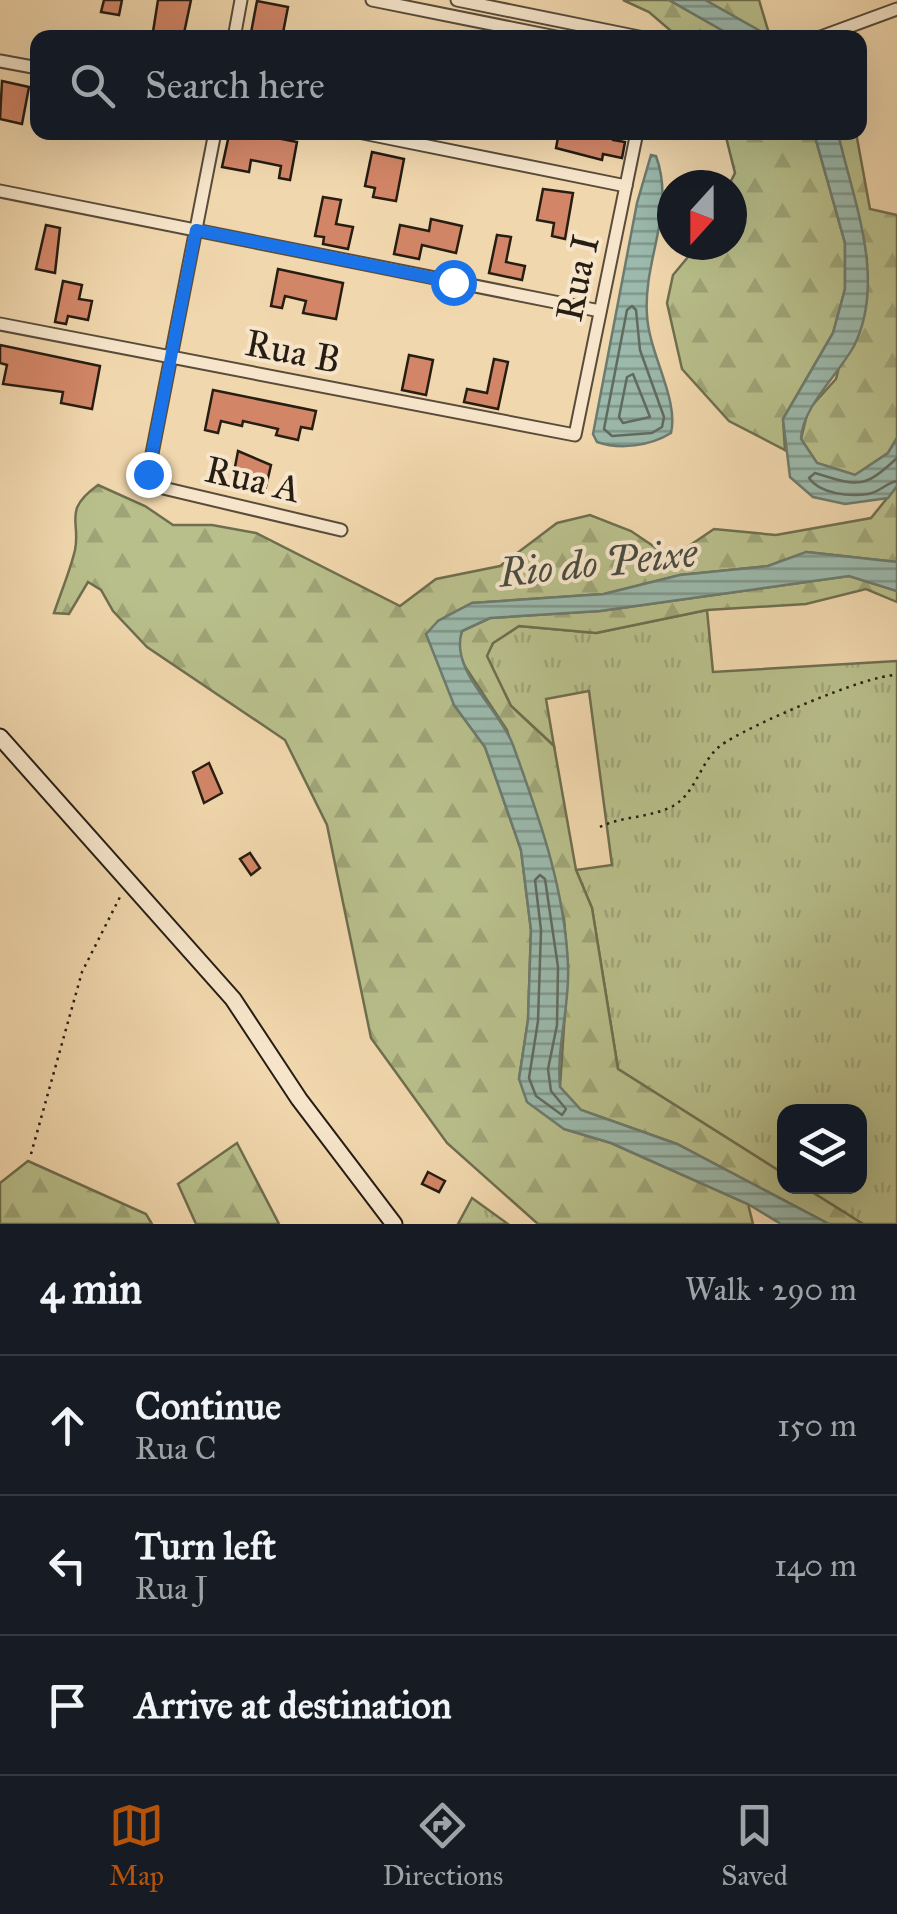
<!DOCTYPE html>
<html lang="en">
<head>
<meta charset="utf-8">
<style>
  :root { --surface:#171b24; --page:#20242c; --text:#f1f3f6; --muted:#9ea1a6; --line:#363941; --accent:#b45309 }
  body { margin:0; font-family:"IM FELL Great Primer",serif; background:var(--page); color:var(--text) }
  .controls { position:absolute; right:30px; bottom:30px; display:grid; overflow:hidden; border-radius:20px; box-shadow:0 10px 40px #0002 }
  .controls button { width:90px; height:90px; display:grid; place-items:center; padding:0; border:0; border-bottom:2px solid var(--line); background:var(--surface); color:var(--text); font:50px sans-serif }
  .compass { position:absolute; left:657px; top:170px; width:90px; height:90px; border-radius:50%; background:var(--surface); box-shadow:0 10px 40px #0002; rotate:201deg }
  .stop { position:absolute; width:30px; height:30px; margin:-22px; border:8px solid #1a73e8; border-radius:50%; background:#fff }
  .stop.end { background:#1a73e8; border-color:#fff; box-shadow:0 2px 10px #0008 }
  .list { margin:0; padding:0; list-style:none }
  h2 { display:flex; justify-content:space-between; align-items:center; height:130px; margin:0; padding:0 40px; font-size:42px }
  h2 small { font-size:32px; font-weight:400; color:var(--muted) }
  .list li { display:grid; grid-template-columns:65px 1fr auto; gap:30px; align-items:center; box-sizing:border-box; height:140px; padding:0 40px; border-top:2px solid var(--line) }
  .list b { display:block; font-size:38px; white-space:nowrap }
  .list p { margin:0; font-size:32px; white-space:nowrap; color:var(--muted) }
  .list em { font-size:32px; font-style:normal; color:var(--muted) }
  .icon { flex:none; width:55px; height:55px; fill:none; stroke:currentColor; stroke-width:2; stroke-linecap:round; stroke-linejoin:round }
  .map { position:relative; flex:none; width:897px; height:1224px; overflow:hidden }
  .search { position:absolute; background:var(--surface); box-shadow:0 10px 40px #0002; left:30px; right:30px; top:30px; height:110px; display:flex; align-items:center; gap:25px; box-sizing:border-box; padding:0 35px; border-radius:20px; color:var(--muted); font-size:38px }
  .sheet { height:550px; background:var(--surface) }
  nav { display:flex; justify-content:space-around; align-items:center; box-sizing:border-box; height:140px; border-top:2px solid var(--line); background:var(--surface); font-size:28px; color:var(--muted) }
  nav a { display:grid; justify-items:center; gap:5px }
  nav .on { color:var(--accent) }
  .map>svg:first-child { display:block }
  .grass { fill:url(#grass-tufts); stroke:#6f6e4f; stroke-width:2.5 }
  .forest { fill:url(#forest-firs); stroke:#6f6e4f; stroke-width:2.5 }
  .water { fill:url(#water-rules); stroke:#6c7b6f; stroke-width:2.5 }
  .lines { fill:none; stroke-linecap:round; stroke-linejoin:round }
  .shore { stroke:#606b60; stroke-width:2.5 }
  .building { fill:#d28667; stroke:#261d13; stroke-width:2.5 }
  .street-casing { stroke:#594c3a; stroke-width:15 }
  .secondary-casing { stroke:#261d13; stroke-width:19 }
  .path { stroke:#261d13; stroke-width:2.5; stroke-dasharray:2.5 5; stroke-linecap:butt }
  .street { stroke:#f6e5ca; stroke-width:11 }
  .secondary { stroke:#f6e5ca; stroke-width:15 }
  .route { stroke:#1a73e8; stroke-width:12 }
  .labels { text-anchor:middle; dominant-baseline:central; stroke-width:8; stroke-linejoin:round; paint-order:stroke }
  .street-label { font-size:38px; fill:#261d13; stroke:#f6e5ca }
  .water-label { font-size:40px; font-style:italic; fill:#494c41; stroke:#f6e5ca }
</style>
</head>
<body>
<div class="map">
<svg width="897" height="1224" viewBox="0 0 897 1224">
  <defs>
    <pattern id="grass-tufts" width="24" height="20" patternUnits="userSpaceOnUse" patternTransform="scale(2.5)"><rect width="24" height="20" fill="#b8bf8b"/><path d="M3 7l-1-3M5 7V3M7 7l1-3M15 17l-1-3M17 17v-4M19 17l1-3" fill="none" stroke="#9ea477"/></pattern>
    <pattern id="forest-firs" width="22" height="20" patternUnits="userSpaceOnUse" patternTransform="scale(2.5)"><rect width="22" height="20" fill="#b8bf8b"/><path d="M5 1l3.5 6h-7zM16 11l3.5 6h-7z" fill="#9ea477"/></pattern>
    <pattern id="water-rules" width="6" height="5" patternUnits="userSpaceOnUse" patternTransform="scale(2.5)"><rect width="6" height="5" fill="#9bb9ac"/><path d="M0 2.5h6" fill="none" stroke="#7e968b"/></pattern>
  </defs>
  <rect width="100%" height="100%" fill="#f1d7ad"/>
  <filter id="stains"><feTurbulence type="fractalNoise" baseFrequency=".002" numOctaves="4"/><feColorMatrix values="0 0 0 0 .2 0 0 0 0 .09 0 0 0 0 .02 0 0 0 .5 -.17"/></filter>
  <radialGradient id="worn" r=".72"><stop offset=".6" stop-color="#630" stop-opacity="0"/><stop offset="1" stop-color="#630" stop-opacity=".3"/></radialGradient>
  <g class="grass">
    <path d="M 707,610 L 713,672 L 897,661 L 897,1224 L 863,1224 L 804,1187 L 860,1186 L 860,1112 L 784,1112 L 784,1174 L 618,1069 L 592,908 L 576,870 L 612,865 L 589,691 L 546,699 L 554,746 L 511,706 L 486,656 L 493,643 L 519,626 L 596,633 Z"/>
    <path d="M 472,1198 L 508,1224 L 458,1224 Z"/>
  </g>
  <g class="forest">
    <path d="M 623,0 L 669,0 L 734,37 L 678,37 L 649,12 Z"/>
    <path d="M 705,0 L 759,0 L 770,37 Z"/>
    <path d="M 725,133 L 814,133 L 845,243 L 845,289 L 833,333 L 783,419 L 785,450 L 729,421 L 682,369 L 667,303 L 673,275 L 698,245 L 732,245 L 729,185 L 735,173 Z"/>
    <path d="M 837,133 L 854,133 L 857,138 L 870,209 L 897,215 L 897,438 L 888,453 L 855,475 L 817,463 L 801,439 L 808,410 L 836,379 L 867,259 Z"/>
    <path d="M 98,485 L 145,506 L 173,525 L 212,525 L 256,533 L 400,606 L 436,579 L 500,566 L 557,523 L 590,515 L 631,531 L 671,558 L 714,529 L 776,535 L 871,518 L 897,486 L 897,562 L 807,552 L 768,566 L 680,575 L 604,594 L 472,603 L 438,621 L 454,705 L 485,747 L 521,850 L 531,930 L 528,1020 L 519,1079 L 564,1129 L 611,1143 L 748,1204 L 753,1224 L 538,1224 L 447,1143 L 371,1038 L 327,825 L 285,740 L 147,647 L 113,611 L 101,590 L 88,582 L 69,614 L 54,613 C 61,592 70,571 75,550 C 81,521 62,511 98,485 Z"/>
    <path d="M 849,576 L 897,591 L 897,602 L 866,589 L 806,604 L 707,610 L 596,633 L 519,626 L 493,643 L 487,656 L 511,706 L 554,746 L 576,870 L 592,908 L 618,1069 L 784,1174 L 784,1186 L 804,1187 L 863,1224 L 829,1224 L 677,1144 L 581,1110 L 560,1087 L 568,966 L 564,919 L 507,730 L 464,665 L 457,647 L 462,631 L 490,618 L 600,611 Z"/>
    <path d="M 237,1143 L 279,1224 L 196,1224 L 178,1184 Z"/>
    <path d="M 28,1161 L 146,1214 L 152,1224 L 0,1224 L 0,1183 Z"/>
  </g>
  <g class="water">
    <path d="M 669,0 L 705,0 L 771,37 L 734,37 Z"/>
    <path d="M 814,133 L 838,133 C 853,200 887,280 854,346 C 838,375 802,407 801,439 L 817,463 L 855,475 L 888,453 L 897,438 L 897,486 L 888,498 L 845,504 L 813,497 L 790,477 L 783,419 L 833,333 L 845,289 L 845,243 Z"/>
    <path d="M 651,155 L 656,156 C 676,211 643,259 647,315 C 649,354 679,399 671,433 C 650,446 620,450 597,442 L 593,434 L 637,203 Z"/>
    <path d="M 806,552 L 897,562 L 897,591 L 849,576 L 600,611 L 490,618 L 462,631 C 449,671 500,709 513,745 C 539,817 565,889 568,966 C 570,1007 556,1048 560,1087 L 581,1110 L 677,1144 L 829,1224 L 781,1224 L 748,1204 L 611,1143 L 564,1129 L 527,1102 L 519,1079 L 528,1020 L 531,930 L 521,850 L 485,747 L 454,705 L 426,634 L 438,621 L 472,603 L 604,594 L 680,575 L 768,566 Z"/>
  </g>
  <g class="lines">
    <g class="shore">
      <path d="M 632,306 L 636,310 L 640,350 L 664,417 L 662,427 L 652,433 L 612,436 L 604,429 L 627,310 Z"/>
      <path d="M 633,374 L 650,417 L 623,423 L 619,417 L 627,377 Z"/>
      <path d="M 897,458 C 863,490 857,486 815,473 L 809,478 C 820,494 850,497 868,494 C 880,492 886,483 897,481"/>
      <path d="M 540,875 L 545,879 L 558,967 L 557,1025 L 548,1069 L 551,1091 L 566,1109 L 562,1115 L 536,1096 L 529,1078 L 538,1021 L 541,930 L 535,880 Z"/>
    </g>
  </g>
  <g class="building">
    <path d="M 104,0 L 122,0 L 119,15 L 101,12 Z"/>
    <path d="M 158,0 L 191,0 L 183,38 L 152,38 Z"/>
    <path d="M 257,1 L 288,7 L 282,38 L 250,38 Z"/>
    <path d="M 2,81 L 29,87 L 22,124 L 0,119 Z"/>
    <path d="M 246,132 L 297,142 L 290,180 L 279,178 L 281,166 L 251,160 L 249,172 L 222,167 L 229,135 L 244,138 Z"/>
    <path d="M 559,132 L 614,132 L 613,140 L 625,142 L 622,158 L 603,154 L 602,160 L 556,148 Z"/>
    <path d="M 372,152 L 404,159 L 396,201 L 373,197 L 375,188 L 365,186 Z"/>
    <path d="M 543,189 L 573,193 L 565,239 L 552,236 L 554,223 L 537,220 Z"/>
    <path d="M 323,197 L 341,200 L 336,224 L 353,227 L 348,249 L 323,244 L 324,237 L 315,236 Z"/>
    <path d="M 431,219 L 462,226 L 456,253 L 422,245 L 419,259 L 394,254 L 400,225 L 429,231 Z"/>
    <path d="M 46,225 L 60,228 L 55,273 L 36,269 Z"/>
    <path d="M 497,235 L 511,237 L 506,262 L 525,266 L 522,280 L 489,273 Z"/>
    <path d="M 278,269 L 343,283 L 336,319 L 303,313 L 306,301 L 285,296 L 282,308 L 271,306 Z"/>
    <path d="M 63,281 L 82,285 L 79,299 L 92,301 L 88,320 L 68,316 L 66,324 L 55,322 Z"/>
    <path d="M 0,345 L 100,366 L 92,409 L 61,403 L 63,392 L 3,384 L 7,365 L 0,363 Z"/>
    <path d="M 409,355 L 433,360 L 426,395 L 402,390 Z"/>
    <path d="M 494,359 L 508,362 L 498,409 L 464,402 L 467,389 L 487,393 Z"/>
    <path d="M 213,390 L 316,411 L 312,429 L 301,427 L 298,440 L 276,435 L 278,429 L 243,421 L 242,426 L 221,421 L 218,433 L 205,430 Z"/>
    <path d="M 238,451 L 271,465 L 264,495 L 231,488 Z"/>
    <path d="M 209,763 L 222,793 L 204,803 L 193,772 Z"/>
    <path d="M 250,853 L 260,868 L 251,875 L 240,859 Z"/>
    <path d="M 428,1172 L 445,1181 L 439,1192 L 422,1184 Z"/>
  </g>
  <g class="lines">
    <g class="street-casing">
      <g id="street">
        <path d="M 372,0 L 561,38"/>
        <path d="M 457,0 L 644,38"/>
        <path d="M 234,38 L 241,0"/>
        <path d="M 818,38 L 897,9"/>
        <path d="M 0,61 L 38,68"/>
        <path d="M 215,132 L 148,474 L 163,488 L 341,530"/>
        <path d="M 358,132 L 626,186"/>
        <path d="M 0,191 L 600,311"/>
        <path d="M 0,324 L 575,435 L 637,132"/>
      </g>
    </g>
    <g class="secondary-casing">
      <path id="secondary" d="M 0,737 L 233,999 L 299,1099 L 394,1224"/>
    </g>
    <g class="path">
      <path d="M 600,827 C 622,816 650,818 673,806 C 696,793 700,762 720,746 C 745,727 868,674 897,675"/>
      <path d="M 31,1154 L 82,972 L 122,893"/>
    </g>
    <use href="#street" class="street"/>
    <use href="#secondary" class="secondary"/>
  </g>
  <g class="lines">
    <path class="route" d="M 148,474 L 196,230 L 453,282"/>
  </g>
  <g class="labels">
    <g class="street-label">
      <text transform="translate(577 278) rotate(-78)">Rua I</text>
      <text transform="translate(293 351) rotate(11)">Rua B</text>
      <text transform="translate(253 479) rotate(13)">Rua A</text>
    </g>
    <g class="water-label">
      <text transform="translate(598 563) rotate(-6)">Rio do Peixe</text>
    </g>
  </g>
  <rect width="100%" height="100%" filter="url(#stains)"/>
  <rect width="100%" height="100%" fill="url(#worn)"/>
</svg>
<div class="controls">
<button><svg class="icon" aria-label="layers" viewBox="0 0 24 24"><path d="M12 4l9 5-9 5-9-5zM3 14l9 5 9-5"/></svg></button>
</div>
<svg class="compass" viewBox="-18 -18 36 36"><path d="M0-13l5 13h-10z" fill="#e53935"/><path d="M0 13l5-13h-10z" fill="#9ea1a6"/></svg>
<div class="stop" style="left:453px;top:282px"></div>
<div class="stop end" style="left:148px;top:474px"></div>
<div class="search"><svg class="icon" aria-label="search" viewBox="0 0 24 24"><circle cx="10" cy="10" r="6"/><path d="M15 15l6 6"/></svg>Search here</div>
</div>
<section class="sheet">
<h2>4 min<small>Walk · 290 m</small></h2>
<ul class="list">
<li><svg class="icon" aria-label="ahead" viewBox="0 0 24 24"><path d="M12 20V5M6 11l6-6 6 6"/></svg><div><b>Continue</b><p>Rua C</p></div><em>150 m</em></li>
<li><svg class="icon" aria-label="left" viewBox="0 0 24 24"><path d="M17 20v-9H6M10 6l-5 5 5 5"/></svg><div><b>Turn left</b><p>Rua J</p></div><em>140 m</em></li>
<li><svg class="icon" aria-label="arrive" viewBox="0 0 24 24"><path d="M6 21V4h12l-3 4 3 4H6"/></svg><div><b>Arrive at destination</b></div></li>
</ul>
</section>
<nav>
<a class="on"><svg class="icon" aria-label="map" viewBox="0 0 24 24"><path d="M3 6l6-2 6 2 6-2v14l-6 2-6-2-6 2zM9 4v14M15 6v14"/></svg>Map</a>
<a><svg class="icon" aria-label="directions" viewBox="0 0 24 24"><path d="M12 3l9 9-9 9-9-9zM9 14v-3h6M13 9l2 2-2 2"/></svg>Directions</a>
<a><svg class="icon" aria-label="saved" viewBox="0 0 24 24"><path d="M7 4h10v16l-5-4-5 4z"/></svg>Saved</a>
</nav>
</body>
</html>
